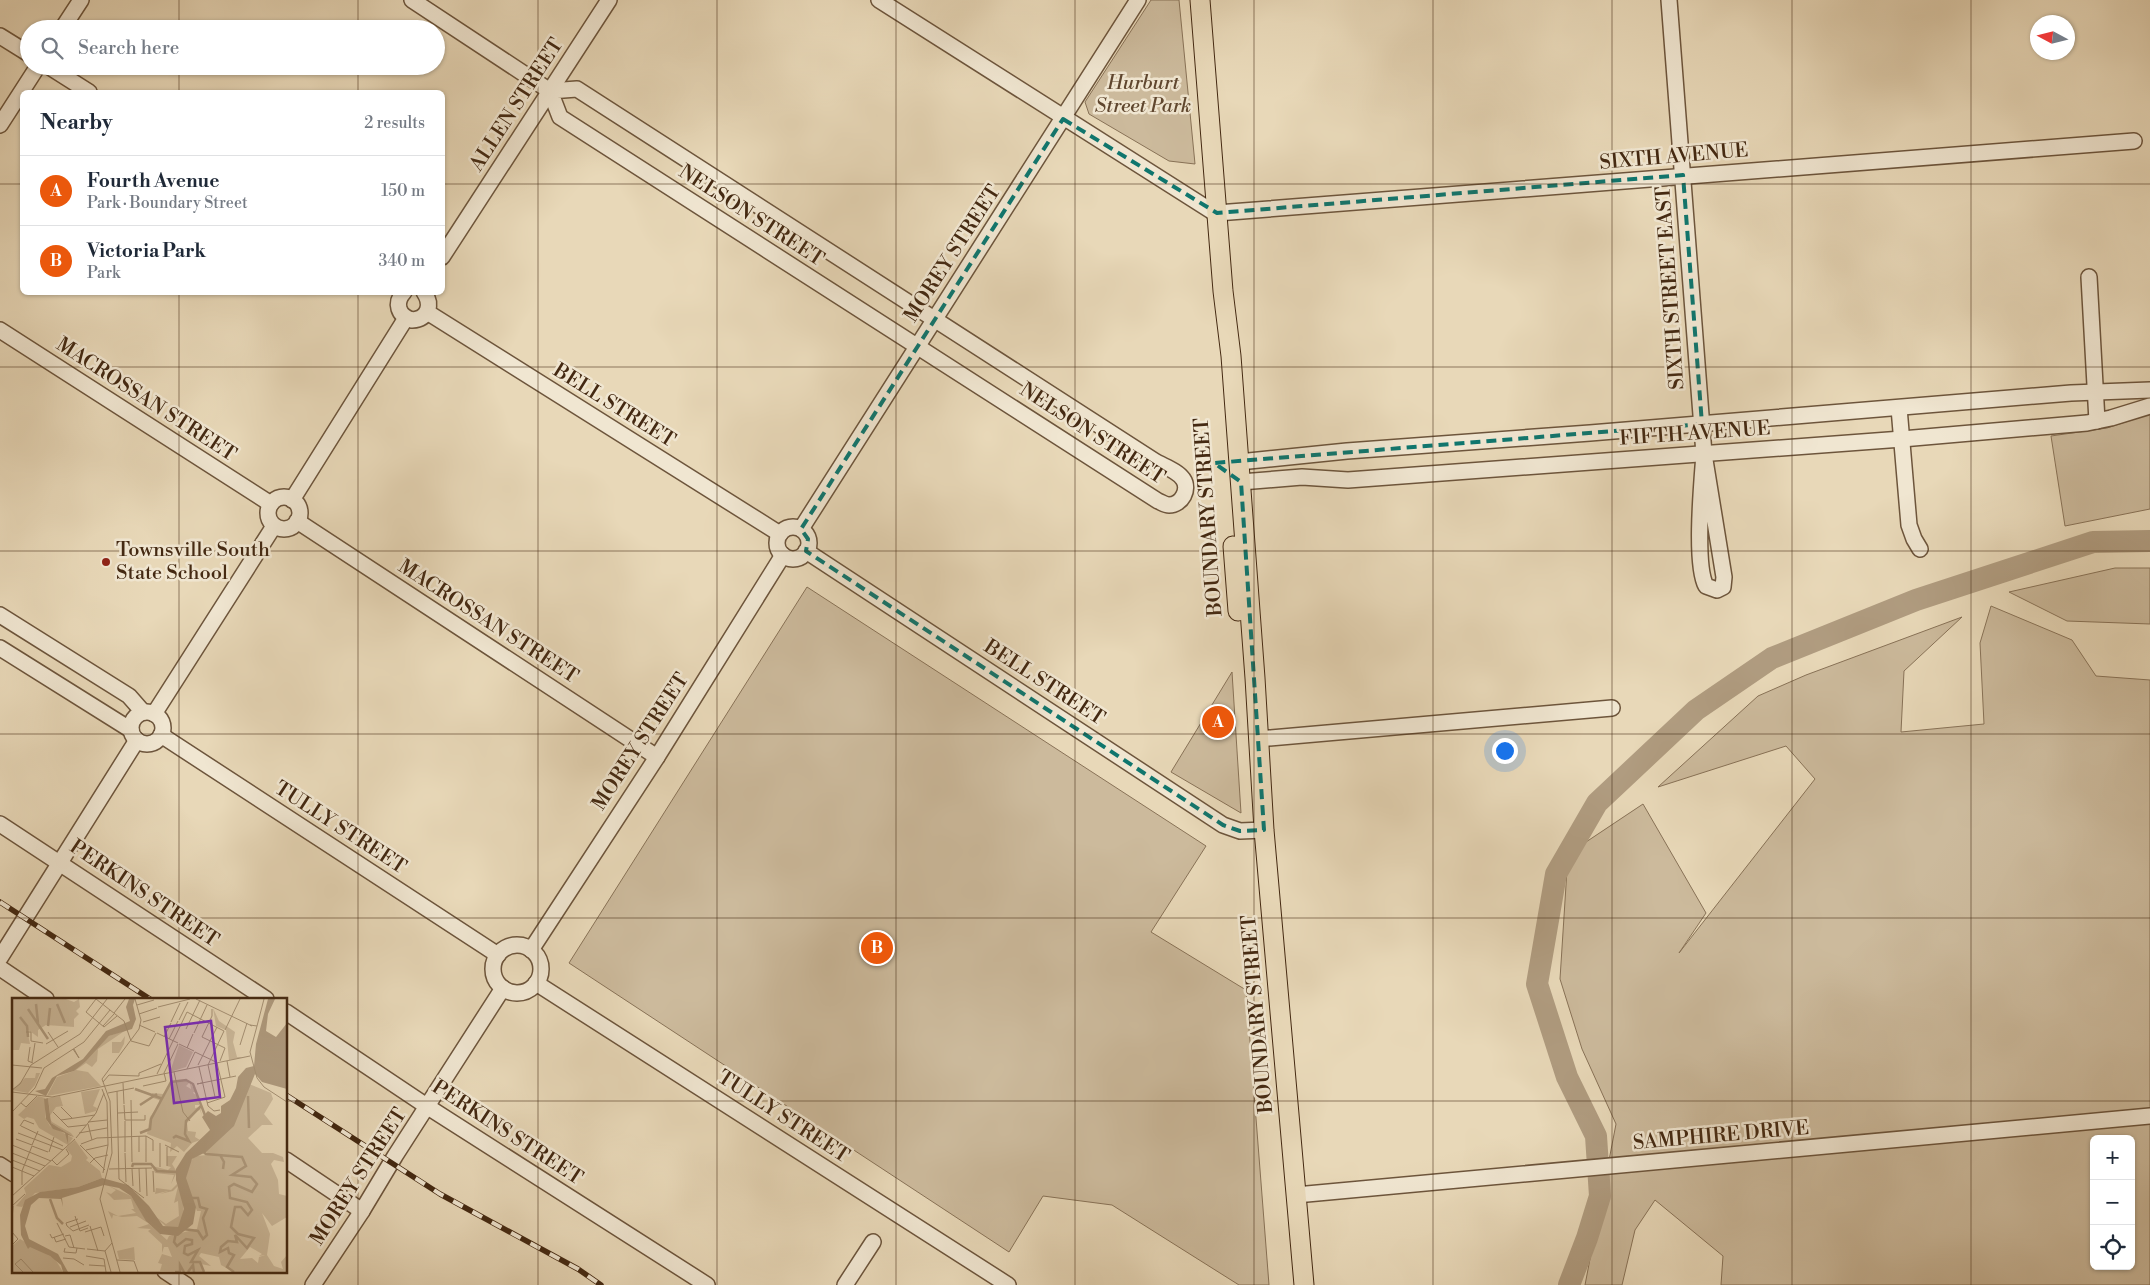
<!DOCTYPE html>
<html lang="en">
<head>
<meta charset="utf-8">
<style>
  :root { --surface:#fff; --page:#f2f2f3; --text:#1f2937; --muted:#747a83; --line:#e0e1e3; --accent:#ea580c }
  body { margin:0; font-family:"Libre Bodoni",serif; background:var(--page); color:var(--text) }
  .controls { position:absolute; right:15px; bottom:15px; display:grid; overflow:hidden; border-radius:8px; box-shadow:0 1px 4px #0004 }
  .controls button { width:45px; height:45px; display:grid; place-items:center; padding:0; border:0; border-bottom:1px solid var(--line); background:var(--surface); color:var(--text); font:25px sans-serif }
  .compass { position:absolute; left:2030px; top:15px; width:45px; height:45px; border-radius:50%; background:var(--surface); box-shadow:0 1px 4px #0004; rotate:277deg }
  .you { position:absolute; left:1504px; top:750px; width:18px; height:18px; margin:-12px; border:4px solid #fff; border-radius:50%; background:#1a73e8; box-shadow:0 0 0 8px #1a73e833 }
  .badge { display:grid; place-items:center; width:32px; height:32px; border-radius:50%; background:var(--accent); color:#fff; font-size:16px; font-weight:700 }
  .pin { position:absolute; translate:-50% -50%; border:2px solid #fff; box-shadow:0 1px 5px #0006 }
  .list { margin:0; padding:0; list-style:none }
  h2 { display:flex; justify-content:space-between; align-items:center; height:65px; margin:0; padding:0 20px; font-size:21px }
  h2 small { font-size:16px; font-weight:400; color:var(--muted) }
  .list li { display:grid; grid-template-columns:32px 1fr auto; gap:15px; align-items:center; box-sizing:border-box; height:70px; padding:0 20px; border-top:1px solid var(--line) }
  .list b { display:block; font-size:19px; white-space:nowrap }
  .list p { margin:0; font-size:16px; white-space:nowrap; color:var(--muted) }
  .list em { font-size:16px; font-style:normal; color:var(--muted) }
  .icon { flex:none; width:28px; height:28px; fill:none; stroke:currentColor; stroke-width:2; stroke-linecap:round; stroke-linejoin:round }
  .map { position:relative; flex:none; width:2150px; height:1285px; overflow:hidden }
  .search { position:absolute; background:var(--surface); box-shadow:0 1px 4px #0004; left:20px; top:20px; width:425px; height:55px; display:flex; align-items:center; gap:12px; box-sizing:border-box; padding:0 18px; border-radius:28px; color:var(--muted); font-size:19px }
  .panel { position:absolute; background:var(--surface); box-shadow:0 1px 4px #0004; left:20px; top:90px; width:425px; height:205px; border-radius:8px }
  .map>svg:first-child { display:block }
  .green { fill:#ccba9c; stroke:#887257; fill-rule:evenodd }
  .lines { fill:none; stroke-linecap:round; stroke-linejoin:round }
  .river { stroke:#b09c80; stroke-width:22 }
  .minor-casing { stroke:#6d553c; stroke-width:18 }
  .major-casing { stroke:#442912; stroke-width:21 }
  .minor { stroke:#f0e6d1; stroke-width:15 }
  .major { stroke:#e8d8b8; stroke-width:19 }
  .rail-casing { stroke:#442912; stroke-width:5.5 }
  .rail { stroke:#f0e6d1; stroke-width:4; stroke-dasharray:11; stroke-linecap:butt }
  .marked { fill:none; stroke:#0f766e; stroke-width:4; stroke-dasharray:10 6; stroke-linejoin:round }
  .grid { fill:none; stroke:#442912; stroke-width:1; stroke-opacity:0.55 }
  .poi-dot { fill:#8f2418; stroke:#f0e6d1; stroke-width:2 }
  .labels { text-anchor:middle; dominant-baseline:central; stroke-width:5; stroke-linejoin:round; paint-order:stroke }
  .park-label { font-size:20px; font-style:italic; fill:#5f462e; stroke:#f0e6d1 }
  .street-label { font-size:20px; fill:#442912; stroke:#f0e6d1 }
  .poi-label { font-size:20px; fill:#442912; stroke:#f0e6d1; text-anchor:start }
  .inset-river { fill:none; stroke:#b09c80; stroke-width:2.5 }
  .inset-road { fill:none; stroke:#a69276; stroke-width:1 }
  .view { fill:#7b2cbf; fill-opacity:0.15; stroke:#7b2cbf; stroke-width:2.5 }
  .inset-edge { fill:none; stroke:#442912; stroke-width:2.5 }
</style>
</head>
<body>
<div class="map">
<svg width="2150" height="1285" viewBox="0 0 2150 1285">
  <rect width="100%" height="100%" fill="#e8d8b8"/>
  <filter id="stains"><feTurbulence type="fractalNoise" baseFrequency=".004" numOctaves="4"/><feColorMatrix values="0 0 0 0 .2 0 0 0 0 .09 0 0 0 0 .02 0 0 0 .5 -.17"/></filter>
  <radialGradient id="worn" r=".72"><stop offset=".6" stop-color="#630" stop-opacity="0"/><stop offset="1" stop-color="#630" stop-opacity=".3"/></radialGradient>
  <g class="green">
    <path d="M 1151,0 L 1179,0 L 1195,164 L 1169,161 L 1089,114 L 1085,102 Z"/>
    <path d="M 2150,414 L 2150,509 L 2065,526 L 2051,436 L 2107,428 Z"/>
    <path d="M 2115,568 L 2150,568 L 2150,624 L 2067,621 L 2009,592 Z"/>
    <path d="M 807,587 L 1206,846 L 1151,932 L 1246,990 L 1269,1285 L 1239,1285 L 1112,1205 L 1043,1196 L 1009,1252 L 569,963 Z"/>
    <path d="M 1991,606 L 2072,640 L 2096,676 L 2150,680 L 2150,1285 L 1721,1285 L 1723,1256 L 1655,1200 L 1635,1230 L 1622,1285 L 1585,1285 L 1616,1124 L 1582,1049 L 1560,979 L 1568,854 L 1643,804 L 1706,913 L 1679,953 L 1815,779 L 1786,746 L 1658,787 L 1758,696 L 1806,675 L 1962,617 L 1904,671 L 1901,732 L 1984,724 L 1980,643 ZM 2094,1139 L 2131,1139 L 2131,1266 L 2094,1266 Z"/>
    <path d="M 1232,672 L 1241,813 L 1171,772 Z"/>
  </g>
  <g class="lines">
    <path class="river" d="M 1569,1285 L 1587,1238 L 1600,1196 L 1596,1136 L 1567,1077 L 1537,984 L 1556,874 L 1597,803 L 1696,710 L 1772,658 L 1916,600 L 2093,542 L 2150,541"/>
    <g class="minor-casing">
      <g id="minor">
        <path d="M 412,0 L 550,91 L 560,117 L 1158,501 C 1161,502 1165,505 1169,505 C 1182,505 1190,489 1183,479 C 1177,470 1162,466 1153,460 L 577,89 L 550,91"/>
        <path d="M 879,0 L 1213,212 L 1217,213 L 2134,141"/>
        <path d="M 1669,0 L 1704,454 L 1724,577 L 1723,587 L 1717,590 L 1706,586 C 1694,564 1702,481 1704,454"/>
        <path d="M 62,29 L 81,0"/>
        <path d="M 0,36 L 29,54"/>
        <path d="M 48,66 L 89,92"/>
        <path d="M 0,125 L 38,66"/>
        <path d="M 442,257 L 609,0"/>
        <path d="M 2089,277 L 2097,421"/>
        <path d="M 404,292 C 394,303 398,316 412,320 C 428,319 433,305 424,292"/>
        <path d="M 427,312 L 780,534"/>
        <path d="M 0,330 L 271,504"/>
        <path d="M 1899,408 L 1909,525 L 1914,539 L 1920,549"/>
        <path d="M 1239,462 L 1347,451 L 1590,433 L 2071,393 L 2150,390"/>
        <path d="M 1241,482 L 1302,477 L 1348,480 L 1902,439 L 2087,423 L 2111,418 L 2150,406"/>
        <circle cx="284" cy="513" r="16"/>
        <path d="M 292,500 L 406,318"/>
        <path d="M 297,521 L 657,757"/>
        <circle cx="793" cy="543" r="16"/>
        <path d="M 801,529 L 1138,0"/>
        <path d="M 806,551 L 1223,825 L 1240,831 L 1264,830"/>
        <path d="M 0,615 L 129,696 L 143,712"/>
        <path d="M 0,648 L 131,730"/>
        <circle cx="147" cy="728" r="16"/>
        <path d="M 154,714 L 274,526"/>
        <path d="M 161,735 L 498,955"/>
        <path d="M 1258,739 L 1612,708"/>
        <path d="M 0,824 L 266,999"/>
        <circle cx="517" cy="969" r="24"/>
        <path d="M 531,950 L 657,757 L 783,555"/>
        <path d="M 0,958 L 137,740"/>
        <path d="M 0,968 L 46,999"/>
        <path d="M 536,983 L 1008,1285"/>
        <path d="M 286,1012 L 428,1107 L 707,1285"/>
        <path d="M 286,1160 L 362,1211"/>
        <path d="M 0,1165 L 14,1174"/>
        <path d="M 1296,1195 L 2150,1116"/>
        <path d="M 165,1271 L 186,1285"/>
        <path d="M 313,1285 L 362,1211 L 395,1156 L 503,988"/>
        <path d="M 845,1285 L 873,1242"/>
      </g>
    </g>
    <g class="major-casing">
      <g id="major">
        <path d="M 1200,0 L 1223,291 L 1231,356 L 1255,678 L 1264,830 L 1304,1285"/>
        <path d="M 1233,546 L 1238,611"/>
      </g>
    </g>
    <use href="#minor" class="minor"/>
    <use href="#major" class="major"/>
    <g class="rail-casing">
      <g id="rail">
        <path d="M 0,902 L 150,999"/>
        <path d="M 286,1095 L 440,1194 L 578,1269 L 601,1285"/>
      </g>
    </g>
    <use href="#rail" class="rail"/>
  </g>
  <path class="marked" d="M 1063,119 L 1217,213 L 1683,175 L 1702,424 L 1214,463 L 1241,482 L 1264,830 L 1240,831 L 1223,825 L 806,551 L 808,539 L 801,529 Z"/>
  <path class="grid" d="M 179,0 L 179,29M 358,0 L 358,29M 538,0 L 538,1285M 717,0 L 717,1285M 896,0 L 896,1285M 1075,0 L 1075,1285M 1254,0 L 1254,1285M 1433,0 L 1433,1285M 1612,0 L 1612,1285M 1792,0 L 1792,1285M 1971,0 L 1971,1285M 179,66 L 179,92M 358,66 L 358,92M 0,184 L 22,184M 442,184 L 2150,184M 179,292 L 179,999M 358,292 L 358,1285M 0,367 L 2150,367M 0,551 L 2150,551M 0,734 L 2150,734M 0,918 L 2150,918M 0,1101 L 14,1101M 286,1101 L 2150,1101M 179,1271 L 179,1285"/>
  <circle class="poi-dot" cx="106" cy="562" r="5"/>
  <g class="labels">
    <g class="park-label">
      <text x="1143" y="83">Hurburt<tspan x="1143" dy="23">Street Park</tspan></text>
    </g>
    <g class="street-label">
      <text transform="translate(517 105) rotate(-57)">ALLEN STREET</text>
      <text transform="translate(1674 157) rotate(-5)">SIXTH AVENUE</text>
      <text transform="translate(751 216) rotate(33)">NELSON STREET</text>
      <text transform="translate(953 254) rotate(-57)">MOREY STREET</text>
      <text transform="translate(1671 288) rotate(-94)">SIXTH STREET EAST</text>
      <text transform="translate(146 400) rotate(33)">MACROSSAN STREET</text>
      <text transform="translate(614 406) rotate(32)">BELL STREET</text>
      <text transform="translate(1092 434) rotate(33)">NELSON STREET</text>
      <text transform="translate(1695 434) rotate(-4)">FIFTH AVENUE</text>
      <text transform="translate(1209 517) rotate(-94)">BOUNDARY STREET</text>
      <text transform="translate(488 622) rotate(33)">MACROSSAN STREET</text>
      <text transform="translate(1044 683) rotate(33)">BELL STREET</text>
      <text transform="translate(641 742) rotate(-57)">MOREY STREET</text>
      <text transform="translate(340 828) rotate(33)">TULLY STREET</text>
      <text transform="translate(144 894) rotate(34)">PERKINS STREET</text>
      <text transform="translate(1258 1014) rotate(-95)">BOUNDARY STREET</text>
      <text transform="translate(783 1117) rotate(33)">TULLY STREET</text>
      <text transform="translate(507 1133) rotate(33)">PERKINS STREET</text>
      <text transform="translate(1721 1136) rotate(-5)">SAMPHIRE DRIVE</text>
      <text transform="translate(359 1177) rotate(-57)">MOREY STREET</text>
    </g>
    <g class="poi-label">
      <text x="116" y="550">Townsville South<tspan x="116" dy="23">State School</tspan></text>
    </g>
  </g>
  <g transform="translate(12 998)">
    <rect width="275" height="275" fill="#e8d8b8"/>
    <path d="M 0,1 L 54,1 L 62,4 L 67,1 L 68,9 L 64,13 L 67,16 L 62,21 L 62,29 L 34,27 L 26,32 L 26,39 L 15,31 L 18,46 L 9,45 L 7,52 L 0,52 ZM 201,10 L 207,23 L 223,34 L 221,44 L 225,59 L 233,59 L 217,62 L 214,32 L 204,28 ZM 114,32 L 86,51 L 85,63 L 80,69 L 74,65 L 64,72 L 76,74 L 89,88 L 35,98 L 45,79 L 62,73 L 97,38 ZM 113,38 L 112,46 L 107,55 L 100,55 L 100,44 L 109,44 ZM 167,47 L 181,54 L 174,69 L 158,74 ZM 24,75 L 28,75 L 23,87 L 16,95 L 0,92 L 13,80 L 23,80 ZM 175,82 L 177,85 L 174,88 L 179,91 L 178,85 L 185,95 L 181,94 L 182,96 L 186,97 L 187,107 L 183,107 L 183,110 L 188,109 L 190,118 L 188,112 L 185,113 L 175,125 L 176,133 L 184,134 L 183,139 L 188,142 L 180,145 L 172,154 L 165,148 L 158,154 L 159,145 L 135,136 L 138,119 L 148,105 L 147,102 L 141,100 L 140,95 L 151,96 L 159,85 ZM 237,86 L 259,95 L 261,101 L 252,116 L 261,127 L 250,127 L 236,140 L 250,155 L 261,155 L 271,159 L 272,164 L 262,162 L 259,166 L 266,182 L 267,196 L 275,198 L 275,219 L 260,228 L 250,215 L 258,236 L 255,257 L 262,268 L 271,271 L 269,264 L 275,257 L 275,274 L 222,274 L 209,267 L 207,259 L 189,255 L 187,258 L 199,268 L 189,266 L 191,274 L 148,273 L 150,266 L 146,265 L 150,256 L 160,259 L 156,249 L 152,249 L 150,255 L 150,246 L 136,233 L 139,231 L 125,230 L 137,226 L 155,242 L 157,238 L 185,231 L 189,213 L 185,213 L 173,182 L 178,164 L 183,158 L 196,157 L 193,152 ZM 238,249 L 250,256 L 247,258 L 253,257 L 247,259 L 246,265 L 240,260 L 228,261 ZM 88,91 L 81,108 L 85,110 L 84,113 L 73,116 L 69,94 ZM 26,98 L 33,100 L 33,119 L 38,128 L 61,140 L 56,147 L 27,130 L 22,121 L 15,119 L 12,121 L 6,117 ZM 48,98 L 51,108 L 44,109 L 37,119 L 40,124 L 59,135 L 62,139 L 39,125 L 36,120 L 38,115 L 36,100 ZM 63,142 L 76,160 L 74,162 L 88,173 L 90,180 L 66,189 L 23,195 L 10,209 L 4,208 L 14,196 L 12,190 L 37,167 L 49,169 L 59,163 L 60,158 L 54,150 ZM 155,158 L 165,158 L 160,166 L 165,174 L 159,186 L 162,177 L 143,175 L 140,168 L 156,172 L 159,169 L 155,168 ZM 165,186 L 166,188 L 171,204 L 172,215 L 166,229 L 157,231 L 141,217 L 154,226 L 167,218 L 166,203 L 162,205 L 166,188 L 161,193 L 148,196 L 156,193 L 143,196 L 144,190 L 159,192 ZM 95,187 L 119,198 L 136,225 L 125,218 L 110,219 L 101,217 L 100,221 L 96,213 L 106,218 L 124,215 L 119,211 L 122,211 L 119,201 L 102,202 L 94,194 L 99,196 L 104,192 ZM 8,241 L 43,261 L 51,274 L 0,274 L 0,248 ZM 122,249 L 123,262 L 107,261 L 105,253 Z" fill="#ccba9c" fill-rule="evenodd"/>
    <path d="M 117,1 L 123,1 L 121,7 L 124,21 L 120,31 L 97,38 L 74,63 L 62,73 L 45,78 L 34,98 L 23,93 L 33,91 L 40,80 L 71,61 L 94,33 L 118,23 L 114,9 ZM 256,1 L 263,1 L 256,16 L 254,33 L 264,39 L 275,25 L 275,91 L 250,84 L 243,76 L 222,128 L 194,154 L 180,161 L 174,180 L 184,209 L 181,226 L 166,238 L 148,236 L 134,223 L 119,198 L 107,190 L 92,187 L 50,200 L 51,209 L 49,201 L 27,200 L 19,207 L 13,228 L 17,241 L 46,256 L 56,274 L 51,274 L 49,267 L 38,258 L 18,249 L 16,251 L 9,237 L 8,217 L 13,202 L 28,194 L 66,189 L 90,180 L 116,187 L 137,208 L 151,228 L 166,229 L 172,211 L 164,182 L 164,171 L 174,155 L 198,132 L 190,119 L 196,113 L 204,118 L 209,115 L 209,108 L 218,102 L 224,90 L 226,79 L 234,70 L 242,68 L 244,46 ZM 36,100 L 39,125 L 62,139 L 56,137 L 56,146 L 53,135 L 41,131 L 34,121 L 32,101 Z" fill="#b09c80"/>
    <path class="inset-river" d="M 24,6 L 26,25M 45,6 L 53,25M 16,11 L 36,41M 8,19 L 15,28 L 16,39M 36,28 L 38,10M 123,91 L 151,101M 236,98 L 237,130M 128,107 L 145,96M 128,135 L 138,131 L 139,121 L 159,84 L 174,82 L 181,86 L 194,120M 161,140 L 164,138 L 177,143 L 173,136 L 174,123 L 189,108M 189,152 L 194,156 L 230,159 L 234,168 L 220,177 L 239,179 L 245,186 L 240,194 L 222,186 L 217,189 L 218,200 L 235,204 L 240,212 L 236,217 L 229,209 L 223,209 L 219,229 L 226,236 L 242,240 L 235,250 L 223,237 L 225,244 L 216,243 L 209,249 L 208,254 L 216,250 L 217,255 L 222,257 L 215,269 L 222,274M 208,157 L 212,164 L 211,171M 120,169 L 121,166 L 139,166 L 145,173 L 165,174M 38,201 L 45,220 L 51,226M 171,231 L 186,233 L 191,241 L 195,237 L 191,220 L 195,211 L 188,209 L 186,200 L 176,200M 164,235 L 162,244 L 165,248 L 174,241 L 180,242 L 180,246 L 173,248 L 172,255 L 176,257 L 186,252 L 179,264 L 188,264 L 192,274M 163,274 L 168,274 L 168,267 L 172,274M 176,274 L 181,267 L 182,274"/>
    <path class="inset-road" d="M 84,1 L 112,23 L 119,43M 184,1 L 240,28M 125,7 L 142,2M 146,9 L 178,1M 74,14 L 92,29 L 105,18M 74,14 L 84,1M 102,15 L 113,1M 127,16 L 145,10M 167,22 L 176,4M 131,24 L 148,19M 159,24 L 168,5M 127,27 L 143,34M 238,27 L 245,28 L 238,54 L 245,80 L 252,89 L 275,104M 91,28 L 102,16M 245,28 L 252,1M 174,31 L 188,2M 213,32 L 228,1M 14,34 L 19,34 L 19,43 L 31,45M 36,34 L 46,49M 145,35 L 166,45M 182,35 L 195,7M 152,39 L 159,25M 190,39 L 213,50 L 208,63M 190,39 L 200,18 L 200,11M 157,41 L 166,23M 119,43 L 137,48 L 144,35M 34,46 L 56,33M 167,46 L 182,53M 228,47 L 235,25M 18,49 L 16,63 L 21,65M 175,50 L 181,36M 61,51 L 67,60 L 62,51M 183,54 L 204,64M 215,63 L 218,79M 20,64 L 23,45M 0,67 L 30,70M 186,67 L 205,29M 187,69 L 196,108 L 202,113 L 208,112M 175,71 L 183,54M 162,74 L 171,114 L 178,123M 145,76 L 175,14 L 212,33 L 196,67 L 203,99M 154,83 L 152,75 L 166,46M 91,84 L 97,77 L 127,78 L 127,75 L 149,66M 111,85 L 112,106M 190,85 L 185,86 L 224,78M 131,88 L 154,83M 90,91 L 95,104 L 96,147 L 91,175M 0,92 L 8,86 L 19,67 L 68,36 L 95,1M 105,93 L 107,181 L 132,200M 0,94 L 40,99 L 238,58M 96,95 L 122,90M 119,102 L 120,164M 9,105 L 14,109 L 25,98M 195,105 L 213,99 L 205,65M 112,107 L 113,122M 49,109 L 60,120M 0,114 L 23,90 L 32,70 L 72,44 L 98,12M 41,114 L 56,129 L 74,127M 106,115 L 126,114M 49,122 L 83,117M 113,122 L 133,122 L 133,117M 113,123 L 113,154M 76,124 L 95,122M 76,126 L 80,142M 8,128 L 12,122 L 22,126M 9,128 L 51,148M 6,135 L 51,152M 67,135 L 95,130M 127,138 L 127,154M 134,138 L 134,164M 64,140 L 84,115 L 92,95M 4,141 L 20,147M 148,145 L 148,169M 69,146 L 85,140 L 134,138 L 141,142 L 141,153M 0,147 L 39,163M 20,147 L 26,133M 68,147 L 93,172M 153,147 L 167,154M 20,148 L 36,154M 74,152 L 96,147M 37,154 L 42,139M 0,155 L 33,168M 113,155 L 114,184M 0,162 L 28,173M 40,162 L 45,167 L 57,156 L 54,151M 78,165 L 83,160 L 96,157M 155,168 L 155,149M 0,169 L 22,178M 127,170 L 128,194M 134,170 L 135,198M 97,171 L 140,170M 120,171 L 121,188M 141,173 L 142,194M 10,187 L 10,173 L 20,148M 0,198 L 63,141M 0,208 L 13,196M 63,218 L 68,233 L 76,230M 66,221 L 54,225 L 55,228 L 61,233 L 77,227M 0,223 L 1,208M 45,225 L 57,249 L 73,251M 78,228 L 86,253M 58,229 L 74,223M 0,234 L 6,241 L 0,247M 73,234 L 89,229 L 92,238M 38,236 L 40,240 L 52,236M 53,238 L 58,237 L 62,250M 42,239 L 44,244 L 54,241M 53,250 L 52,254 L 64,255 L 65,250M 75,251 L 93,253M 74,258 L 92,261 L 94,274M 51,260 L 62,261 L 72,267M 105,262 L 122,263 L 126,274M 77,267 L 93,268M 11,274 L 3,266 L 9,261 L 21,274M 99,274 L 93,253 L 100,245M 108,274 L 88,201 L 100,155 L 98,103 L 90,81 L 127,31 L 129,22 L 123,1"/>
    <path class="view" d="M 199,23 L 208,99 L 162,105 L 153,29 Z"/>
    <rect width="275" height="275" class="inset-edge"/>
  </g>
  <rect width="100%" height="100%" filter="url(#stains)"/>
  <rect width="100%" height="100%" fill="url(#worn)"/>
</svg>
<div class="controls">
<button>+</button>
<button>−</button>
<button><svg class="icon" aria-label="locate" viewBox="0 0 24 24"><circle cx="12" cy="12" r="6"/><path d="M12 2v4M12 18v4M2 12h4M18 12h4"/></svg></button>
</div>
<svg class="compass" viewBox="-18 -18 36 36"><path d="M0-13l5 13h-10z" fill="#e53935"/><path d="M0 13l5-13h-10z" fill="#747a83"/></svg>
<div class="you"></div>
<div class="pin badge" style="left:1218px;top:722px">A</div>
<div class="pin badge" style="left:877px;top:948px">B</div>
<div class="search"><svg class="icon" aria-label="search" viewBox="0 0 24 24"><circle cx="10" cy="10" r="6"/><path d="M15 15l6 6"/></svg>Search here</div>
<section class="panel">
<h2>Nearby<small>2 results</small></h2>
<ul class="list">
<li><span class="badge">A</span><div><b>Fourth Avenue</b><p>Park · Boundary Street</p></div><em>150 m</em></li>
<li><span class="badge">B</span><div><b>Victoria Park</b><p>Park</p></div><em>340 m</em></li>
</ul>
</section>
</div>
</body>
</html>
